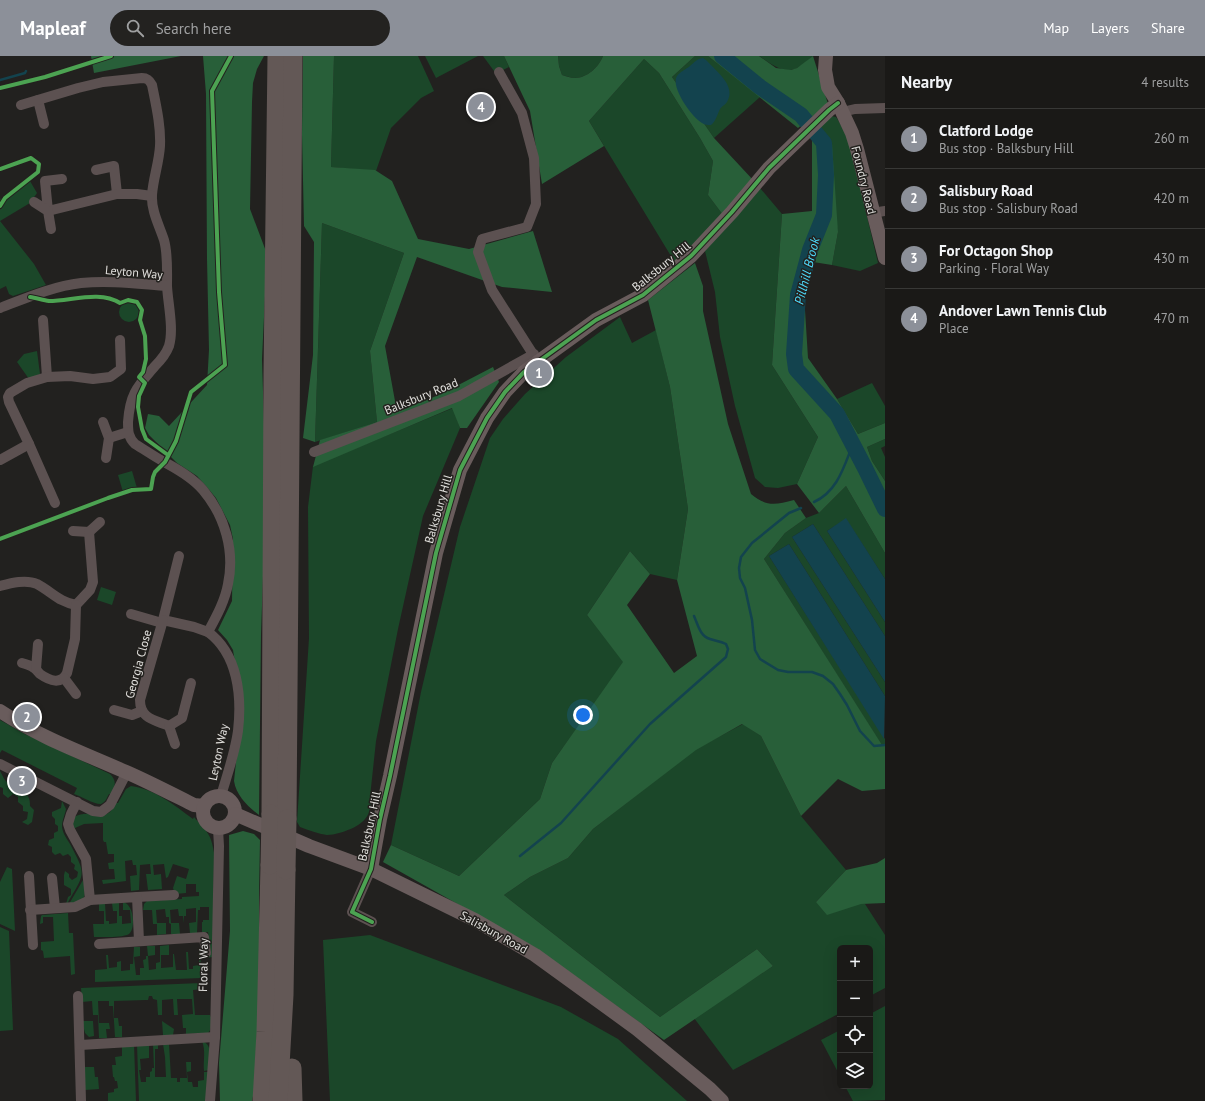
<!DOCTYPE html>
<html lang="en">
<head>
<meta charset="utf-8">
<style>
  :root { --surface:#1a1917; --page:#232220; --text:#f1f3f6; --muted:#9fa0a1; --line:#383836; --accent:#8c9099 }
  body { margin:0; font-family:"PT Sans",sans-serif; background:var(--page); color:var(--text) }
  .controls { position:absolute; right:12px; bottom:12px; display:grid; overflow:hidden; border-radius:6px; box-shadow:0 4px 16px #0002 }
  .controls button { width:36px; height:36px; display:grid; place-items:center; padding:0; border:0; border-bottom:1px solid var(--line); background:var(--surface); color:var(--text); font:20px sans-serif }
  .you { position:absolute; left:583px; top:659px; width:14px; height:14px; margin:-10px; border:3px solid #fff; border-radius:50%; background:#1a73e8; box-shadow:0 0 0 6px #1a73e833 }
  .badge { display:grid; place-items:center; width:26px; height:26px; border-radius:50%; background:var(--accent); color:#fff; font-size:13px; font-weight:700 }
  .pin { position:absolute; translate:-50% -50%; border:2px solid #fff; box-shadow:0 1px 4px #0006 }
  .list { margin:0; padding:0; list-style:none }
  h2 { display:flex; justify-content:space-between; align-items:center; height:52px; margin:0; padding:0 16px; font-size:17px }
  h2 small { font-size:13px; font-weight:400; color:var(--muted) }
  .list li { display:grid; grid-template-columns:26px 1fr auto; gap:12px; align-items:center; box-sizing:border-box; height:60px; padding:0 16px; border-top:1px solid var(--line) }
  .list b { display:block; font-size:15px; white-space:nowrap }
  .list p { margin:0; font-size:13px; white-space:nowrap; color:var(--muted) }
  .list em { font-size:13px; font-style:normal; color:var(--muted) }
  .icon { flex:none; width:22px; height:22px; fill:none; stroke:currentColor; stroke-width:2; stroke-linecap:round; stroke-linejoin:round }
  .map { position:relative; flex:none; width:885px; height:1045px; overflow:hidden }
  header { display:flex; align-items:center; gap:24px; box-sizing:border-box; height:56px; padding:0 20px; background:var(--accent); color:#fff }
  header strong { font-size:19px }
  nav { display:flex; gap:22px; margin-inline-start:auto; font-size:14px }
  .search { width:280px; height:36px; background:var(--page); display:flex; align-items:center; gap:10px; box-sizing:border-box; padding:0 14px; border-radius:22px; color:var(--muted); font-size:15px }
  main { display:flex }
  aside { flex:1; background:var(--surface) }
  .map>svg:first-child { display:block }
  .green { fill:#1b4729 }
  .forest { fill:#285f39 }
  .water { fill:#13434e }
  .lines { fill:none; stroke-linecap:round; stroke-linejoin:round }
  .stream { stroke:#13434e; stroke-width:2.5 }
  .river { stroke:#13434e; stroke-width:16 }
  .street { stroke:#5c5151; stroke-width:10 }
  .secondary { stroke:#695c5c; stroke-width:14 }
  .highway { stroke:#635856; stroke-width:19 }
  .highway-bridge { stroke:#635856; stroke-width:19 }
  .cycleway-casing { stroke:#23211e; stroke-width:6 }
  .cycleway { stroke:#4ca352; stroke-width:4 }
  .labels { text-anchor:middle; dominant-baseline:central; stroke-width:3; stroke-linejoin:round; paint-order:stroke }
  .street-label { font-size:12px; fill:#e2e1de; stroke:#23211e }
  .water-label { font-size:13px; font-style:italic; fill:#4ddafc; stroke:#23211e }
</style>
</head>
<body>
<header>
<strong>Mapleaf</strong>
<div class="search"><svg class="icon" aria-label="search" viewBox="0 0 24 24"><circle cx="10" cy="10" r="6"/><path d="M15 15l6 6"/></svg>Search here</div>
<nav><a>Map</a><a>Layers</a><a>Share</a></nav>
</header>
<main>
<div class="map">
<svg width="885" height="1045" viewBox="0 0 885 1045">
  <rect width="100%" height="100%" fill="#22211f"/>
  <g class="green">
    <path d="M 334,0 L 418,0 L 434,35 L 421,42 L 391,72 L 376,115 L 331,111 Z"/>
    <path d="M 425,0 L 478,0 L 436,22 Z"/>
    <path d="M 483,0 L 504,0 L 509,11 L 499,16 L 494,15 Z"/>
    <path d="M 558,0 L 603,0 C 599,11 587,22 575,22 C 571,22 567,20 562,19 L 559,10 Z"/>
    <path d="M 695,0 L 708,0 L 760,41 L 714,82 L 672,21 Z"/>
    <path d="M 759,0 L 813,0 C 808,4 803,9 797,12 C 784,19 770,7 759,0 Z"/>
    <path d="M 644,3 L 659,17 L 700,82 L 713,105 L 708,139 L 723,159 L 688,195 L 674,205 L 589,65 Z"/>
    <path d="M 831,60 L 836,61 L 838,64 L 849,84 L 878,207 L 860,215 L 832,209 L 838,176 L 818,69 Z"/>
    <path d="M 30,125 L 37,137 L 30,147 L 0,165 L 34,208 L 46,229 L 13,240 L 9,238 L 6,230 L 0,233 L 0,143 Z"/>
    <path d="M 760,132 L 782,158 L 772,309 L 818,381 L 797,428 L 778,432 L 765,431 L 755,422 L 735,350 L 720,281 L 715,236 L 705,195 Z"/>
    <path d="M 322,167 L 404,197 L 370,295 L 377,366 L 315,386 Z"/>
    <circle cx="129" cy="256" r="10"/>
    <path d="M 620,261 L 632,287 L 656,274 L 670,331 L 688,453 L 677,524 L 650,518 L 630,495 L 587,559 L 624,606 L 552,707 L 540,743 L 459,820 L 391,789 L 421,636 L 460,471 L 490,382 L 503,363 L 525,338 L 566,301 Z"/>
    <path d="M 37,295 L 40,318 L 29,323 L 17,306 L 24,298 Z"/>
    <path d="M 872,327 L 885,350 L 885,367 L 858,378 L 837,343 Z"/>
    <path d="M 453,352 L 460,372 L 423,460 L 398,573 L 376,685 L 370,741 C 374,763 357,772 339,777 C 335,778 331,779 327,779 C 318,778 309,774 300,771 L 297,766 L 309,582 L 308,451 L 313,410 Z"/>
    <path d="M 885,383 L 885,390 L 881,392 L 885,401 L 885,425 L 872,405 L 867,391 Z"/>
    <path d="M 132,415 L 137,432 L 123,436 L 118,419 Z"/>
    <path d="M 846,430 L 885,497 L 885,523 L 846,463 L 827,475 L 885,566 L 885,580 L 813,468 L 792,481 L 885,626 L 885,640 L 789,488 L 769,500 L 885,683 L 885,688 L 882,690 L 764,503 L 785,477 L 806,462 L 819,457 Z"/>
    <path d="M 101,531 L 116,536 L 112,549 L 97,544 Z"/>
    <path d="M 0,664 L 25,678 L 110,718 C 117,725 115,730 112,738 L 109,738 C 107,741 106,746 101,748 C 96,749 80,740 74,738 L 77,732 L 2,694 L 0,697 Z"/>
    <path d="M 743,668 L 761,680 L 801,760 L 846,814 L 816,846 L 865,848 L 885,879 L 885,932 L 870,940 L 870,892 L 840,892 L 840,957 L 733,1014 L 694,962 L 773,910 L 757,893 L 660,961 L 504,839 L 530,821 L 568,802 L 593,773 L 696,693 Z"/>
    <path d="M 0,715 C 2,718 4,724 7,726 C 16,734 31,733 30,750 L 34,754 L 32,766 L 28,769 L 22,766 L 27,763 L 28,756 L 23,755 L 23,750 L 18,746 L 18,741 L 13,738 L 8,742 L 3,738 L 3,732 L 0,731 Z"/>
    <path d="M 131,730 C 155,733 174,749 193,763 L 194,761 C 207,776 211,777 214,797 L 213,901 L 204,902 L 204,899 L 211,898 L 208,876 L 202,877 L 202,866 L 203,866 L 203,864 L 209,864 L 209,851 L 200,851 L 200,854 L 198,854 L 197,877 L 190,877 L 189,867 L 196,866 L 196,852 L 186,853 L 186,860 L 184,860 L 183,867 L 183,860 L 179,860 L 178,853 L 170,854 L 171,867 L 179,867 L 180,878 L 171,878 L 171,868 L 169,867 L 169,861 L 166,861 L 165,853 L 156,854 L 157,867 L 166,867 L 166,878 L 157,879 L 157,868 L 153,868 L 152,854 L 143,854 L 144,848 L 147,845 L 182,843 L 182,841 L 199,840 L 199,836 L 196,836 L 196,828 L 186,828 L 186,837 L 175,838 L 173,832 L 177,820 L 186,823 L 189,813 L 173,808 L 168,821 L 166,822 L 164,808 L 153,809 L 154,819 L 161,818 L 162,833 L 148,834 L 146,818 L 151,818 L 150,808 L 140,809 L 139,834 L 131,835 L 130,820 L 137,819 L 136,809 L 133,809 L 132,804 L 125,805 L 126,825 L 103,828 L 102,824 L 115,823 L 114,813 L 109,813 L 108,807 L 114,806 L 114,798 L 108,798 L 106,786 L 104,786 L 103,784 L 103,767 L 84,768 L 75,772 L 77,779 L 71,770 L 74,761 C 90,751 110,769 114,747 L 118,747 L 126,733 Z"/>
    <path d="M 62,745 L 66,753 C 65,759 62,764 62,771 C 63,778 67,783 70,788 C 87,820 85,817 67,848 L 66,848 L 68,841 L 71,839 L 71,833 L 64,829 L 64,819 L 65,815 L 69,818 L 69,821 L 72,824 L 77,821 L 78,816 L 74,813 L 75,809 L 71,806 L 71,801 L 68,798 L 63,800 L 60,797 L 55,799 L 52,796 L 52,791 L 48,789 L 49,784 L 54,782 L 54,777 L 58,775 L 58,770 L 55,768 L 55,763 L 52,760 L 52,756 L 61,752 Z"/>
    <path d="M 7,811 L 12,813 L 15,875 L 0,868 L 0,826 Z"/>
    <path d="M 83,824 C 87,840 86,846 69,848 Z"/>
    <path d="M 119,846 L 119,860 L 122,860 L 122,868 L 131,867 L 130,854 L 123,854 L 123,846 C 134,848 136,873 129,878 C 122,882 103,881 94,881 L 93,868 L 104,868 L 104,855 L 99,855 L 99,847 L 105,847 L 106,865 L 109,865 L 109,868 L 117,867 L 117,855 L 113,855 L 112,847 Z"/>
    <path d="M 68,857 L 69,877 L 73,877 L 75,918 L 71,919 L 70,900 L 44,902 L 43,895 L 41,894 L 41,886 L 54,885 L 53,861 L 43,861 L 43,867 L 40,868 L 41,860 L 42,859 Z"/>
    <path d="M 0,871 L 9,875 L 13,974 L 0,975 Z"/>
    <path d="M 370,879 L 561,951 L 618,983 L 687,1045 L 330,1045 L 323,884 Z"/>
    <path d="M 169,889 L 169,899 L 161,899 L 161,912 L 173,911 L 173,898 L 174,898 L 176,914 L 187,914 L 186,896 L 188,896 L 189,913 L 193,913 L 193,910 L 199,909 L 199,895 L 200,895 L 202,922 L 95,926 L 95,914 L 107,913 L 106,899 L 108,899 L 109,912 L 117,911 L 117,906 L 121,905 L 121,915 L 130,914 L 130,908 L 133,908 L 134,891 L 140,891 L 140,900 L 134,901 L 136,919 L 140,919 L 140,912 L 144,912 L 143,904 L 146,903 L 146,900 L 148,900 L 147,890 L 155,890 L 155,899 L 148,900 L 149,914 L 156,913 L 156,907 L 160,906 L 160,890 Z"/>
    <path d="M 201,927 L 202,928 L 203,933 L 193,934 L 195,959 L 210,959 C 213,964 212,973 208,977 L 186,978 L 186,972 L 183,972 L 182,959 L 193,958 L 192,943 L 177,943 L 178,959 L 174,959 L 173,943 L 162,944 L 162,959 L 158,959 L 157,944 L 153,943 L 152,940 L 149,940 L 148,944 L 146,944 L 114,945 L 114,962 L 118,962 L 119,970 L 122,970 L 122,981 L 115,981 L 113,950 L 109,950 L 109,945 L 98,945 L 99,967 L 109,967 L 110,973 L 106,973 L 107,982 L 99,982 L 98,959 L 93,959 L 92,945 L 82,946 L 81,932 Z"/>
    <path d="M 885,950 L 885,1044 L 853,1045 L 845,1030 L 870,1030 L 870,958 Z"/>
    <path d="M 82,965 L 93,965 L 94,980 L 89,981 L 85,977 Z"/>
    <path d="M 162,965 L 174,973 L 173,979 L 163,979 Z"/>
    <path d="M 840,974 L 840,1020 L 821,984 Z"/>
    <path d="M 202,985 C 214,989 209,1004 209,1014 L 204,1015 C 203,1005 206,995 202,985 Z"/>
    <path d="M 134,988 L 136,1045 L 108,1045 L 108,1037 L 114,1036 L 114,1033 L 118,1032 L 117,1025 L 115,1025 L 114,1021 L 113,1021 L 112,1009 L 116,1009 L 115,1001 L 122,1000 L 122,989 Z"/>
    <path d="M 149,988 L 149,1002 L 140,1003 L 141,1014 L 139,1014 L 141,1026 L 146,1026 L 146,1021 L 150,1021 L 150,1016 L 152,1015 L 152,1012 L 154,1012 L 153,988 L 158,988 L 158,993 L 155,993 L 155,1021 L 166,1021 L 165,1001 L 163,988 L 169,988 L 171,1022 L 177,1022 L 177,1026 L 180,1026 L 180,1022 L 187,1022 L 186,1006 L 191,1006 L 191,1015 L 187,1016 L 188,1026 L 192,1026 L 193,1031 L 198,1031 L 198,1025 L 204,1024 L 204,1016 L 209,1016 L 206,1045 L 139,1045 L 137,989 Z"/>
    <path d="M 84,1011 L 94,1011 L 95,1021 L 98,1021 L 99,1033 L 85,1034 Z"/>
  </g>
  <g class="forest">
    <path d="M 91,0 L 181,0 L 94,17 Z"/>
    <path d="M 203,0 L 264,0 L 257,13 L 253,27 L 252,46 L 250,153 L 267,198 L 262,303 L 266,433 L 261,579 L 259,759 C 248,751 236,739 234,725 L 242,650 L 233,594 L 227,584 L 218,574 L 232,545 L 233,483 L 230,469 L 216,442 L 206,430 L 197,420 L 177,407 L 149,379 L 145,372 L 148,358 L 159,360 L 169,370 L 207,329 L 209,294 L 207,203 L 206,38 Z"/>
    <path d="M 303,0 L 334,0 L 331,111 L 375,114 L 392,125 L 418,183 L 469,193 L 533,175 L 552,236 L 502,231 L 417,201 L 385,290 L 397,356 L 441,338 L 493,311 L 499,326 L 467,372 L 460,372 L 452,352 L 313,411 L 320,384 L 377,366 L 370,295 L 404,197 L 322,167 L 315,386 L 303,382 L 313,299 L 314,186 L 304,170 L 302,78 Z"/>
    <path d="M 504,0 L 558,0 L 559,10 L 562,19 C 566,20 571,22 575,22 C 587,22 599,11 603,0 L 695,0 L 672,21 L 714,82 L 754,125 L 723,159 L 708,139 L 713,105 L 700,82 L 659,17 L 644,3 L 589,65 L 604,90 L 542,128 L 530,55 Z"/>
    <path d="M 708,0 L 759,0 L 776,12 L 791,14 L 797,12 L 813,0 L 828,48 L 798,72 Z"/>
    <path d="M 818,69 L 832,88 L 838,176 L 832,209 L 813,206 L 804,238 L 808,302 L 837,343 L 858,378 L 885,367 L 885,383 L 867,391 L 872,405 L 885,425 L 885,497 L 846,430 L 819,457 L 797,428 L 818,381 L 772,309 L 782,158 L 812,155 L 812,78 Z"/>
    <path d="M 695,207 L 703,230 L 703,255 L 728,368 L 751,438 C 767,451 775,449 794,444 L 806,462 L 785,477 L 764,503 L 882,689 L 885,688 L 885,733 L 862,735 L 838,723 L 801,760 L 761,680 L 742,668 L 696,694 L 593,773 L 568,802 L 530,821 L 504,839 L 660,961 L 757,893 L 773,910 L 664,984 L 536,892 L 383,806 L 391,789 L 459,820 L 540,743 L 552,707 L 623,606 L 587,559 L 630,495 L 650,518 L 627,549 L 674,617 L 697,600 L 677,524 L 688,453 L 670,331 L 648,244 Z"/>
    <path d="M 243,775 L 254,778 L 260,784 L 259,840 L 259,938 L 254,1035 L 252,1045 L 220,1045 L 219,1007 L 230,875 L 229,779 Z"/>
    <path d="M 885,802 L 885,847 L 861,848 L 827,859 L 816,846 L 846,814 L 877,807 Z"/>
  </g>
  <g class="water">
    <path d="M 703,2 L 706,4 C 716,15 737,30 727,46 C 725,49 722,50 720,53 C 717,59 716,65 711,69 C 708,69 705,69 702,67 C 692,61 670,31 677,20 C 680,16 686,13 690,10 C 695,6 696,3 703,2 Z"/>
    <path d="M 846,462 L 885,523 L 885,566 L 827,475 Z"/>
    <path d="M 813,468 L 885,580 L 885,626 L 792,481 Z"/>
    <path d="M 789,488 L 885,640 L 884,683 L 769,500 Z"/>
  </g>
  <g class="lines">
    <g class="stream">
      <path d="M 0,24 L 25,17 L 26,15"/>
      <path d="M 814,446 C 838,435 844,410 853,388"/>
      <path d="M 801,452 L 789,457 L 752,487 L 741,501 L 739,512 L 740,522 L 745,532 L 752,564 L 755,594 L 760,603 L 778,614 L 788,616 L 812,616 L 823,620 L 833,628 L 840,638 L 847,649 L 860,675 L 874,690 L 885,689"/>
      <path d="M 520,800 L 561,767 L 650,668 L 726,601 L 728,593 L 726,588 C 720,585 716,585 710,583 C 700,580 698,569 694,560"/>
    </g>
    <path class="river" d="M 722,0 L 760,31 L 801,59 L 824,87 L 826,119 L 824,159 L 810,194 L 798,239 L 794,298 L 796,313 L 837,358 L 865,412 L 885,453"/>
    <g class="street">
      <path d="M 499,16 L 522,57 L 534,102 L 536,148 L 527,171 L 482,183 L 478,196 L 492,234 L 538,306"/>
      <path d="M 38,44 L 44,68"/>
      <path d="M 21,49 L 78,32 L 103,26 L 142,22 C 148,22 150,25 152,29 C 156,49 161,70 160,90 C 159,107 153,123 152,139 C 151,154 159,169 164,184 C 168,198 167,214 167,230"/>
      <path d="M 842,56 L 855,53 L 885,52"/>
      <path d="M 96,114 L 114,110 L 117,138"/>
      <path d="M 62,123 L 45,125 L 48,155 L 117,138 L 137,138 L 152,140"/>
      <path d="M 34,146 L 48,155 L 51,173"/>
      <path d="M 872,157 L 885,155"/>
      <path d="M 0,252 C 26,242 54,230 81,227 C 110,224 139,228 167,230 C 168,248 174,273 169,290 C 166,298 161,304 155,310 C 138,330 130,337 128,366 C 128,375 128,381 135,388 C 145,394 155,401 166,407 C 179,414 193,422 203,434 C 225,460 235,495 228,528 C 225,545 216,561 208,576 C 238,598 242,640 238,675 C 235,697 227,719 221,740"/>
      <path d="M 43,264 L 47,321"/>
      <path d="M 103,366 L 109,382 L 106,402"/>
      <path d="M 109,382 L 128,376"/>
      <path d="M 29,388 L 55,447"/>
      <path d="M 314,396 L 459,340 L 534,298"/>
      <path d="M 0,404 L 29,388 L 9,346 L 8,341 L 10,337 L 27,327 L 47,321 L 70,320 L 93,323 L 110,321 L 121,313 L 120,284"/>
      <path d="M 73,475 L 89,476 L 100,466"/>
      <path d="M 179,500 L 163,564 L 194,571 L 208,576"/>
      <path d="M 0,530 C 11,527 26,523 37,528 C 52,536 59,546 76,549 L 90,534 L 93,526 L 89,476"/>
      <path d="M 131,558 L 162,567"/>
      <path d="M 163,564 L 140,644 C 140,663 155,664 169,670 L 175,688"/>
      <path d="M 22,607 C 26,608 30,609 34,612 C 36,613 38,616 40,618 C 50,625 61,629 67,617 L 75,583 L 76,549"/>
      <path d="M 36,613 L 38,588"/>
      <path d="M 64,622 L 76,638"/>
      <path d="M 114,654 L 132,659 L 142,655"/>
      <path d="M 169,670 L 182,662 L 191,627"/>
      <path d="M 0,708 L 93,755 L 101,756 L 110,749 L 127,716"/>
      <path d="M 77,746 L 71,758 L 68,768 L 70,774 L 86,803 L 90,844"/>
      <path d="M 371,813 L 352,856 L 372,866"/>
      <path d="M 29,820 L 33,889"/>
      <path d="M 52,822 L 55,852"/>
      <path d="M 137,841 L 174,839"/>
      <path d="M 30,854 L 75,851 L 90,844 L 137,841 L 139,885"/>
      <path d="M 99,888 L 204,881 L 206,897"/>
      <path d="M 78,940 L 81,1045"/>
      <path d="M 80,989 L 215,981"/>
      <path d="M 210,1045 L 215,981 L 219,790 L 218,773"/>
    </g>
    <g class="secondary">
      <path d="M 826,0 L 825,14 L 828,31 L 838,47 L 852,77 L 857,93 L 885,202"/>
      <path d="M 0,655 C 39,681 83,697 126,716 C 149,726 172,738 194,749 L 204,750"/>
      <circle cx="219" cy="756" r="16"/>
      <path d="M 235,758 L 309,790 L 371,813 L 475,864 L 535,899 L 637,973 L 710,1033 L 722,1045"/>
      <path d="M 371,813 L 380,763 L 390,720 L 436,497 L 460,414 L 487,362 L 505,336 L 524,316 L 596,264 L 643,239 L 691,200 L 732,156 L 769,112 L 829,54 L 838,47"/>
    </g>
    <g class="highway">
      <path d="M 271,758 L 273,318 L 277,0"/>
      <path d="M 287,763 L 293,0"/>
      <path d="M 292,1012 L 293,1045"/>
      <path d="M 262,1045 L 266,976 L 270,809"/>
      <path d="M 278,1045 L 284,939 L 286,814"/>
    </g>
    <g class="highway-bridge">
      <path d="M 270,809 L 271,758"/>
      <path d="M 286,814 L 287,763"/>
    </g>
    <g class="cycleway-casing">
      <g id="cycleway">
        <path d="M 0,32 L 45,21 L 111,0"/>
        <path d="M 0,113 L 31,102 L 39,108 L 38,116 L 5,142 L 0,150"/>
        <path d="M 30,241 C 36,242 43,244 49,245 C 71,245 100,234 120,247 L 128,244 L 137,246 L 142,254 L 140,264 L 145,280 L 146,303 L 143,316 L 139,321 L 145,327 L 139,340 L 138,351 L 142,373 L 146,383 L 168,399"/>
        <path d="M 0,483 L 108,442 L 132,434 L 151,433 L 153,421 L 155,416 L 165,406 L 176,385 L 191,336 L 225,309 L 219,236 L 212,35 L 231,0"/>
        <path d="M 372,866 L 352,856 L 371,813 L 380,763 L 390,720 L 436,497 L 460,414 L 487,362 L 505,336 L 524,316 L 596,264 L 643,239 L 691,200 L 732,156 L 769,112 L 829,54 L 838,47"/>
      </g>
    </g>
    <use href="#cycleway" class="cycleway"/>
  </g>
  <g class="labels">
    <g class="street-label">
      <text transform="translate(864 124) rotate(76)">Foundry Road</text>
      <text transform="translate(661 210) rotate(-39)">Balksbury Hill</text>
      <text transform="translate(134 216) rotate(5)">Leyton Way</text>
      <text transform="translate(421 340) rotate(-22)">Balksbury Road</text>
      <text transform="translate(438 453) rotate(-74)">Balksbury Hill</text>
      <text transform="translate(138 608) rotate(-75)">Georgia Close</text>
      <text transform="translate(218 696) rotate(-78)">Leyton Way</text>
      <text transform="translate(369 770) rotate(-78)">Balksbury Hill</text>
      <text transform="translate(494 876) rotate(29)">Salisbury Road</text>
      <text transform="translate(203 909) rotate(-89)">Floral Way</text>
    </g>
    <g class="water-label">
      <text transform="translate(807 215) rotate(-76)">Pillhill Brook</text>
    </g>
  </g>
</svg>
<div class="controls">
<button>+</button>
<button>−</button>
<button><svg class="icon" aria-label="locate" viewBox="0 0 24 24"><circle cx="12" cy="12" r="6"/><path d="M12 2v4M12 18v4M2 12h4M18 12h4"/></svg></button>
<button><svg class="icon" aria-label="layers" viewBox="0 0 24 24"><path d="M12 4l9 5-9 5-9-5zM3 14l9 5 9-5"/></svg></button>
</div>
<div class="you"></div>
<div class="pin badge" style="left:539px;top:317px">1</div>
<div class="pin badge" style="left:27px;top:661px">2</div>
<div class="pin badge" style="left:22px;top:725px">3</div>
<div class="pin badge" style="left:481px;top:51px">4</div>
</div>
<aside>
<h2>Nearby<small>4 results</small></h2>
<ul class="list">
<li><span class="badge">1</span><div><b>Clatford Lodge</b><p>Bus stop · Balksbury Hill</p></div><em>260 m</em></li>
<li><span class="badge">2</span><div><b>Salisbury Road</b><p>Bus stop · Salisbury Road</p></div><em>420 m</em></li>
<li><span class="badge">3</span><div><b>For Octagon Shop</b><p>Parking · Floral Way</p></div><em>430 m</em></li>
<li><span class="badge">4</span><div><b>Andover Lawn Tennis Club</b><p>Place</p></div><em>470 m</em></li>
</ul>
</aside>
</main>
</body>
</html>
